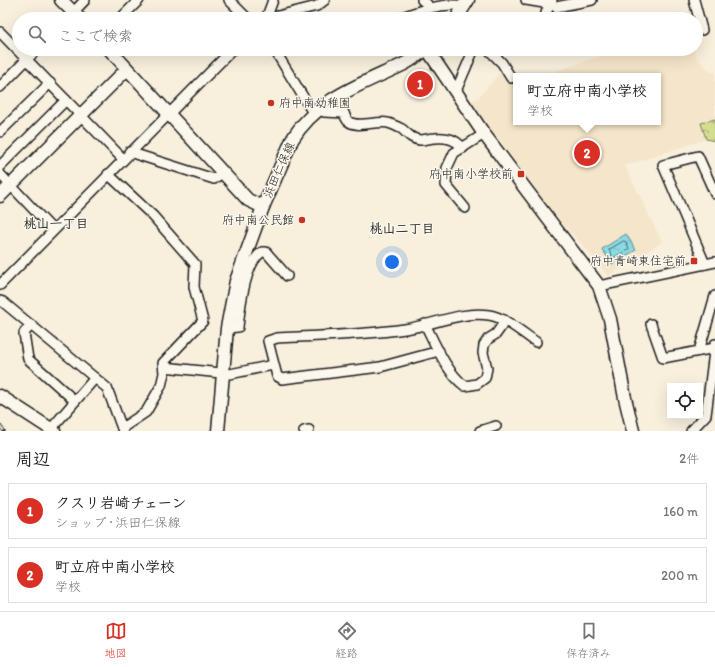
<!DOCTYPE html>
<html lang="ja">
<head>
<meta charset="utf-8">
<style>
  :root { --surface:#fff; --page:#f2f2f2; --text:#202124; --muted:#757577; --line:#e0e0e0; --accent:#d93025 }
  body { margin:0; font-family:Itim,"Klee One",sans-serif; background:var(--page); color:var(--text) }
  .controls { position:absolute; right:12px; bottom:12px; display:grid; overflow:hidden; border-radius:0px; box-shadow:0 4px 16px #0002 }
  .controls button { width:36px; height:36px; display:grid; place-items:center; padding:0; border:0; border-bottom:1px solid var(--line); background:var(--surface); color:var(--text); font:20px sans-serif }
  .you { position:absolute; left:392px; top:262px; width:14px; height:14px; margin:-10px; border:3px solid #fff; border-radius:50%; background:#1a73e8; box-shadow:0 0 0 6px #1a73e833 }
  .badge { display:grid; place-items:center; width:26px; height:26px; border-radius:50%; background:var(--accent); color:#fff; font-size:13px; font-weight:700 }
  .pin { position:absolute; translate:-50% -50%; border:2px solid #fff; box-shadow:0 1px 4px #0006 }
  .popup { position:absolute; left:513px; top:73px; width:148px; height:52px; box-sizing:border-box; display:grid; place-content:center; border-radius:0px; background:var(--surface); filter:drop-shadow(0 1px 3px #0005); font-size:13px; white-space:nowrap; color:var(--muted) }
  .popup b { font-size:15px; color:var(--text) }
  .popup::after { content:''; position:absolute; left:50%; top:100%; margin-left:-8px; border:8px solid transparent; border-top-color:var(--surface) }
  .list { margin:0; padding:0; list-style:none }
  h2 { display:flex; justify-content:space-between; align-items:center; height:52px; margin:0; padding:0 16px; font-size:17px }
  h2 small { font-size:13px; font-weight:400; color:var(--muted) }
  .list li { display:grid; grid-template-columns:26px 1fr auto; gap:12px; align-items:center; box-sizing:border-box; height:56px; margin:0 8px 8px; padding:0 8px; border:1px solid var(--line); border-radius:0px }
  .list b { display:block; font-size:15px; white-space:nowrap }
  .list p { margin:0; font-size:13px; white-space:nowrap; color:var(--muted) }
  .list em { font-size:13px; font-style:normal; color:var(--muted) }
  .icon { flex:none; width:22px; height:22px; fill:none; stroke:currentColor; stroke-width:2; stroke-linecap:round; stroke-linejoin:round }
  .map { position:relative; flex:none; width:715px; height:431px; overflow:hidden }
  .search { position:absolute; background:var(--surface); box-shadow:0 4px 16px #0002; left:12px; right:12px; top:12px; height:44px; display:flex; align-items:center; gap:10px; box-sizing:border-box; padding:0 14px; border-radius:22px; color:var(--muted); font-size:15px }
  .sheet { height:180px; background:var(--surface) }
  nav { display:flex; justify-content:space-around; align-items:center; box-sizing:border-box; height:56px; border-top:1px solid var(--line); background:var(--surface); font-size:11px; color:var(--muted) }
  nav a { display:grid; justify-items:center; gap:2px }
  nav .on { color:var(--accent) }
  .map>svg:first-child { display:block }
  .built { fill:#f5e5ca; fill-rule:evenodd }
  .forest { fill:url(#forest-crowns); stroke:#787d56 }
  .water { fill:url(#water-ripples); stroke:#5e8e94 }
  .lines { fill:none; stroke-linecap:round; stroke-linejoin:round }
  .shore { stroke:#48686c; stroke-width:1 }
  .street-casing { stroke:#1c1c1c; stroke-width:12 }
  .secondary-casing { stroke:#1c1c1c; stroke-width:15 }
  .street { stroke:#fbf7ec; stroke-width:9 }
  .secondary { stroke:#fbf7ec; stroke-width:12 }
  .rail-casing { stroke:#1c1c1c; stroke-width:3.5 }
  .rail { stroke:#fbf7ec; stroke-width:2; stroke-dasharray:6; stroke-linecap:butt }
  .poi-dot { fill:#c8321e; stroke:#fbf7ec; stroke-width:1.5 }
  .labels { text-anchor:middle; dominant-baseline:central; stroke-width:3; stroke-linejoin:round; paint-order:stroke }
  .poi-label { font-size:12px; fill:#1c1c1c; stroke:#fbf7ec; text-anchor:end }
  .street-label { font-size:12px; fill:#1c1c1c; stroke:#fbf7ec }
  .neighbourhood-label { font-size:13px; font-weight:bold; fill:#1c1c1c; stroke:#fbf7ec }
</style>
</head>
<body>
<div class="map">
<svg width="715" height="431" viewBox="0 0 715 431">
  <defs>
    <pattern id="forest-crowns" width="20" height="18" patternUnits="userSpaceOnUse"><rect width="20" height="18" fill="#d3de91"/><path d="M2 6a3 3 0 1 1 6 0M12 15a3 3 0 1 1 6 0" fill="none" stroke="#b5be7c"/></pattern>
    <pattern id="water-ripples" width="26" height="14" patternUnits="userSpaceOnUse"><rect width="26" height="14" fill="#8adae4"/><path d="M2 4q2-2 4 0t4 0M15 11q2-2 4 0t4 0" fill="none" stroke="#76bac3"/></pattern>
  </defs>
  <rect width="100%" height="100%" fill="#f8efdd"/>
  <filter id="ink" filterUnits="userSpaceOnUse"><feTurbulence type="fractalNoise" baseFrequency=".025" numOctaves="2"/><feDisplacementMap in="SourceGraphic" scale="8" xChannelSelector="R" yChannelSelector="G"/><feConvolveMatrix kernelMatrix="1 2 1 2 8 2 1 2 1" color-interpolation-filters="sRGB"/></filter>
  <g filter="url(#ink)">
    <path class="built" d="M 623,49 L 693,49 L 697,58 L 711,72 L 715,72 L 715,119 L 701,123 L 706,139 L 625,166 L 662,242 L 608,276 L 587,250 L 556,216 L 471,102 L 478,98 L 501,72 L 544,75 ZM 516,76 L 658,76 L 658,122 L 516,122 Z"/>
    <path class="forest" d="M 715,119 L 715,141 L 706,139 L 701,123 Z"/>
    <path class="water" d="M 626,234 L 636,250 L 612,264 L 602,249 Z"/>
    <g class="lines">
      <path class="shore" d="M 624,241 L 626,242 L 629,249 L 613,258 L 609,250 Z"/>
      <g class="street-casing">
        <g id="street">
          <path d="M 229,0 L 248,19"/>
          <path d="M 422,0 L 427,4 L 429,8"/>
          <path d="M 526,0 L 550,4 L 552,0"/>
          <path d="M 694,0 L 702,30"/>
          <path d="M 67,19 L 85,0"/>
          <path d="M 120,19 L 139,0"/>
          <path d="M 266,19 L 317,6 L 325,0"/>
          <path d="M 266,19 L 273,0"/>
          <path d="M 397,19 C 418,11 441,2 465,6"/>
          <path d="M 545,19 L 546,13 L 550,4 L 556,7 L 592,0"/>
          <path d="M 0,32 L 123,159"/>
          <path d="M 274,49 L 313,113"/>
          <path d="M 488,49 L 502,63 L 511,78"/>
          <path d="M 276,52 L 289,49"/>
          <path d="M 0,87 L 37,49"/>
          <path d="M 456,91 L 474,49"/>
          <path d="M 319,109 L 324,112 L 344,113 C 345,116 346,119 348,121 C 357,129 377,120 388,123 C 392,124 398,127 402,129 C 408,134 411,139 420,140 C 425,140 430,138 435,138 C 447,137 455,139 463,148"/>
          <path d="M 0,132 L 50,83"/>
          <path d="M 129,152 L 214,179 L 223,172"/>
          <path d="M 0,166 L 66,100"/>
          <path d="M 0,174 L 53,230"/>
          <path d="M 108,174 L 153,216 L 195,264 L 194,287 L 203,321 L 163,363 L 164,373 L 161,386 L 146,412 L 122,428"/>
          <path d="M 465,208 L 446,185 L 447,168 L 454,153 L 484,134"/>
          <path d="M 705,264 L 663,165 L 698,156 L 715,194"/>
          <path d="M 0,285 L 233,49"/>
          <path d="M 599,286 L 715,262"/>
          <path d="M 0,301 L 3,302 L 107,388 L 123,431"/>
          <path d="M 425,324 C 435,344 447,373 465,386 L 477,384 L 485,378 L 487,368 L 483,353 L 484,345 L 488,339 L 496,334 L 501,327 L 504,320"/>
          <path d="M 651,324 L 663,358 L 715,348"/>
          <path d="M 31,325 L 24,333 L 28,359 L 75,401"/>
          <path d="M 227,328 L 238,327 C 240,307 245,263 262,252 L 266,252 L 287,276"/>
          <path d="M 439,351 L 380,367 L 282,379 L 277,376 L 268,341 L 277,338 C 320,336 363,335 405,329 C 433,325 460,311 489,315 C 504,317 523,333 536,342"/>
          <path d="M 699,351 L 715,296"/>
          <path d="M 164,367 L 230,374 L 273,365"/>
          <path d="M 51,429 L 95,378"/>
          <path d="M 304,431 L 309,430"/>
          <path d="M 480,431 L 496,426"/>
          <path d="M 691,431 L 706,415 L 715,344"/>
        </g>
      </g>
      <g class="secondary-casing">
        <g id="secondary">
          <path d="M 61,0 L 80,19"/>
          <path d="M 456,19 L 468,0"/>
          <path d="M 109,49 L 248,200 L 263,207"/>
          <path d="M 427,49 L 484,134 L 599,286 L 610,319 L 625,398 L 633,431"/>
          <path d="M 0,196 L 127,69"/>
          <path d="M 0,396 L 54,431"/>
          <path d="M 218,431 L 227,328 L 236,281 L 263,207 L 292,140 C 317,98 363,84 404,64 C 412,60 419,54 427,49"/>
        </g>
      </g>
      <use href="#street" class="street"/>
      <use href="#secondary" class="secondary"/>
      <g class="rail-casing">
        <path id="rail" d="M 0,426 L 4,431"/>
      </g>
      <use href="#rail" class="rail"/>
    </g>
  </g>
  <g class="poi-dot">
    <circle cx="271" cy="103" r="4"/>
    <rect x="517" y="170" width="8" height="8" rx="2"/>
    <circle cx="302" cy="220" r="4"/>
    <rect x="690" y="257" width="8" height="8" rx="2"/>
  </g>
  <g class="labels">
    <g class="poi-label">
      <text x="279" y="103" text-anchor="start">府中南幼稚園</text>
      <text x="513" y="174">府中南小学校前</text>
      <text x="294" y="220">府中南公民館</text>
      <text x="686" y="261">府中青崎東住宅前</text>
    </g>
    <g class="street-label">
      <text transform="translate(279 170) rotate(-66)">浜田仁保線</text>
    </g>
    <g class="neighbourhood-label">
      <text x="56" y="223">桃山一丁目</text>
      <text x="402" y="228">桃山二丁目</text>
    </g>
  </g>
</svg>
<div class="controls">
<button><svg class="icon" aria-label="locate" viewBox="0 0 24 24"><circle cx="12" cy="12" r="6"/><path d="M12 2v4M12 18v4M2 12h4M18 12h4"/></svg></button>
</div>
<div class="you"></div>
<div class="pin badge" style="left:420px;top:84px">1</div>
<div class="pin badge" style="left:587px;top:153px">2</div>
<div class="popup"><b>町立府中南小学校</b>学校</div>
<div class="search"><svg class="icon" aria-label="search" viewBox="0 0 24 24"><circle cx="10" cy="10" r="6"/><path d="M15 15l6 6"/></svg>ここで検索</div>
</div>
<section class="sheet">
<h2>周辺<small>2件</small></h2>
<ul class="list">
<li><span class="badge">1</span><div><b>クスリ岩崎チェーン</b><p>ショップ · 浜田仁保線</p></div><em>160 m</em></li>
<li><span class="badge">2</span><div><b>町立府中南小学校</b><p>学校</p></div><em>200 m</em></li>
</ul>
</section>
<nav>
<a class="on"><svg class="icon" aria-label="map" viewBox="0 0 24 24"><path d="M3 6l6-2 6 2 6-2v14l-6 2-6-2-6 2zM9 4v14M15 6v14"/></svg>地図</a>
<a><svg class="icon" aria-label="directions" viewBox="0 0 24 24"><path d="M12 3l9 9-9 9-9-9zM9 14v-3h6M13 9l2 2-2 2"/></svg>経路</a>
<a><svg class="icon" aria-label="saved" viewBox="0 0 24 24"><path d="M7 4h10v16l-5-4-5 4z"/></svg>保存済み</a>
</nav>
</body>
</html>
